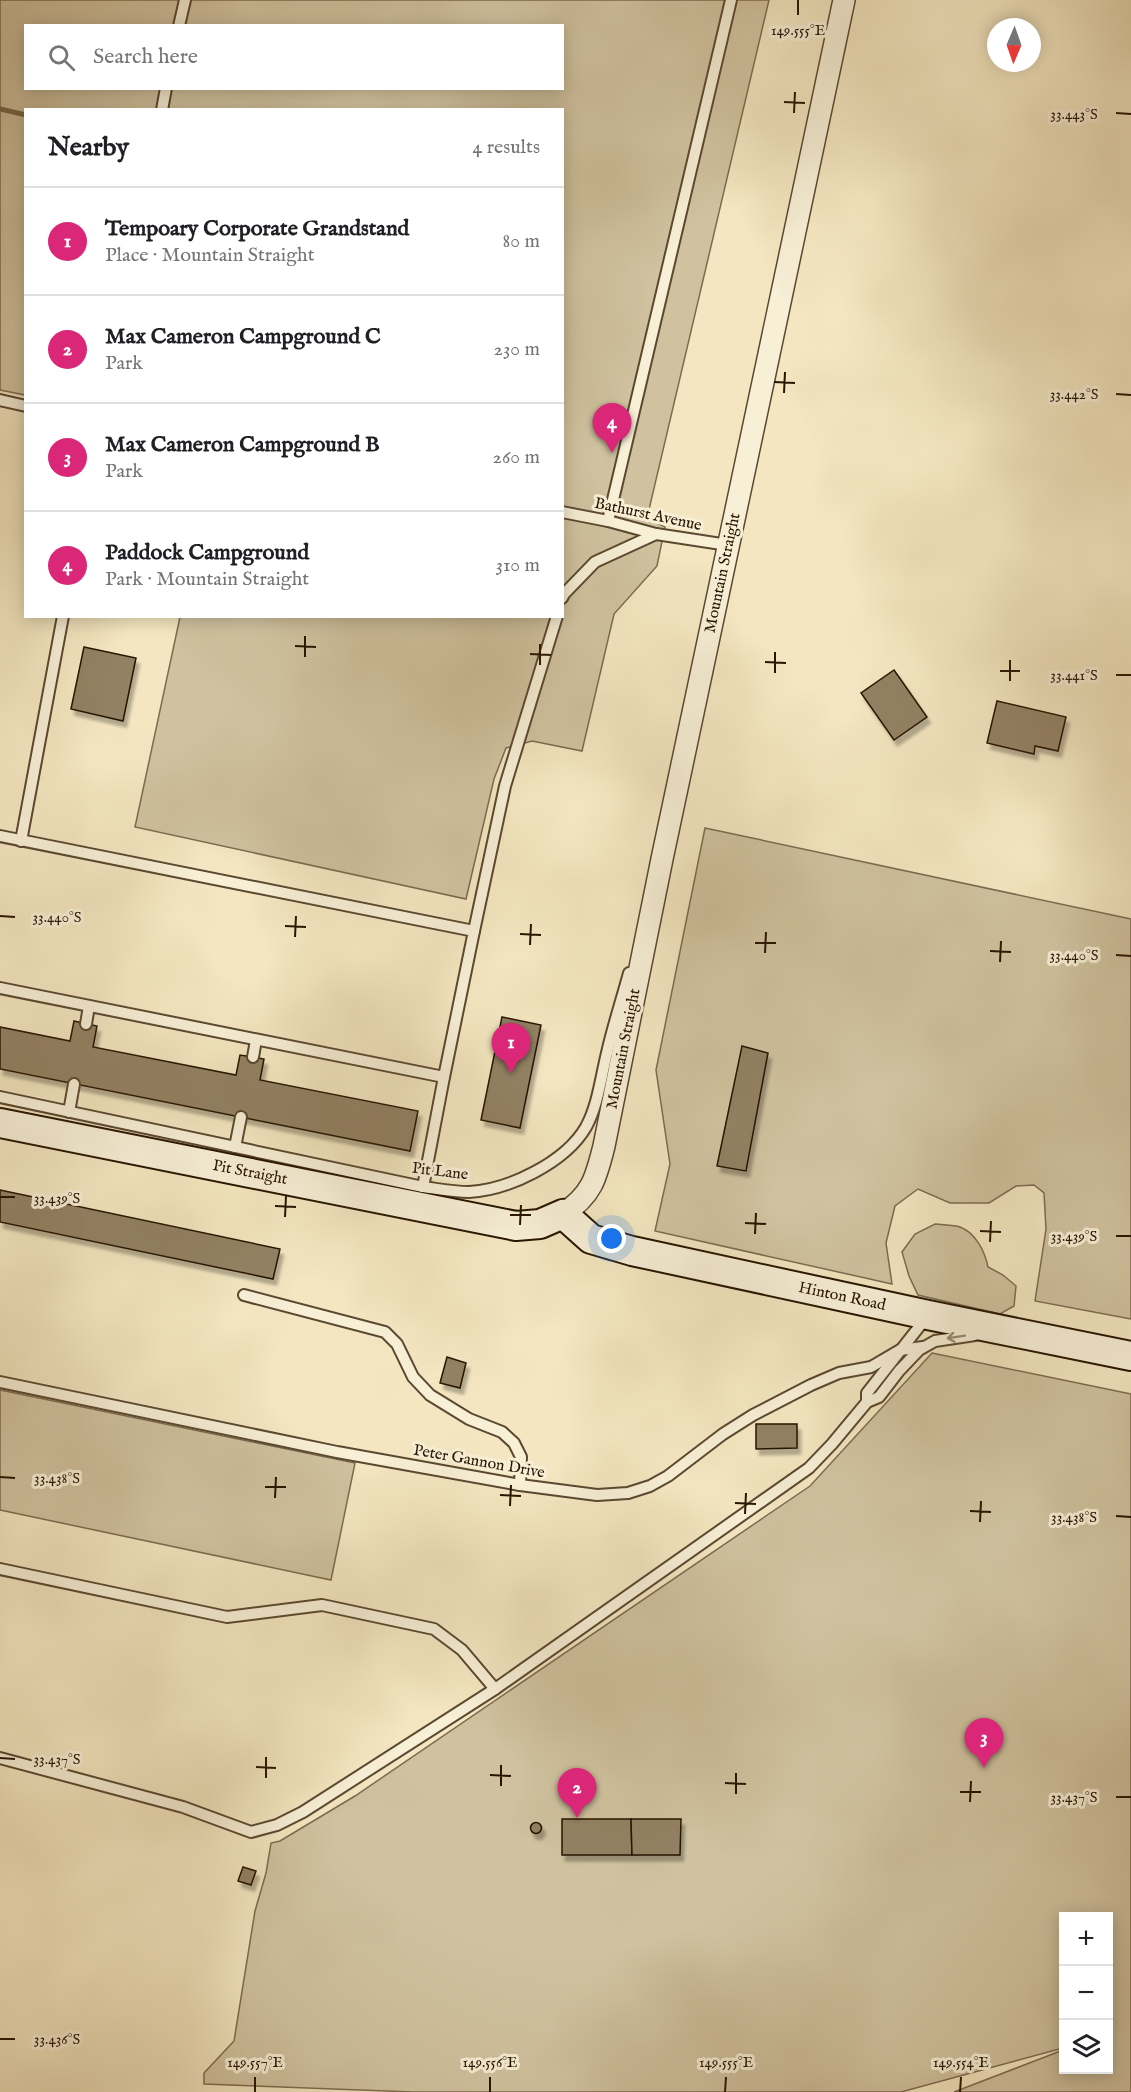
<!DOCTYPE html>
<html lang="en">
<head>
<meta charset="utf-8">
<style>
  :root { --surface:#fff; --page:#f2f2f2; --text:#202124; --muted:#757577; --line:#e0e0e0; --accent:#db2777 }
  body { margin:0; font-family:"IM FELL English",serif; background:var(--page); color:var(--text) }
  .controls { position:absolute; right:18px; bottom:18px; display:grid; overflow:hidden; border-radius:0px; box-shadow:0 3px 15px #0003 }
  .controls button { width:54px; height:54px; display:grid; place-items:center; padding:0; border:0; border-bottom:2px solid var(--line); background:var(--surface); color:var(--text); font:30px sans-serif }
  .compass { position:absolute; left:987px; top:18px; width:54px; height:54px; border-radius:50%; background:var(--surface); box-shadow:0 3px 15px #0003; rotate:182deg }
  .you { position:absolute; left:612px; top:1239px; width:21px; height:21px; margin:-15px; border:4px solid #fff; border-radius:50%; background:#1a73e8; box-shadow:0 0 0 9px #1a73e833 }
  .badge { display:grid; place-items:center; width:39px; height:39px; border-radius:50%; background:var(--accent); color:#fff; font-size:20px; font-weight:700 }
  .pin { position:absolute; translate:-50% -50px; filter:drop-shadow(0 2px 3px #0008) }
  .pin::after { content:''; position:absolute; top:32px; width:21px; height:18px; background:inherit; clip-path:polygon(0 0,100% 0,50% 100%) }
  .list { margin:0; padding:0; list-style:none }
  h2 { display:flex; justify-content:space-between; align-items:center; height:78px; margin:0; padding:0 24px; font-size:26px }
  h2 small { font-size:20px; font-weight:400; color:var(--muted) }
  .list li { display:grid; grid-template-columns:39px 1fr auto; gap:18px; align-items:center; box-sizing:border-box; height:108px; padding:0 24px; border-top:2px solid var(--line) }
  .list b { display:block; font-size:22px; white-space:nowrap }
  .list p { margin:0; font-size:20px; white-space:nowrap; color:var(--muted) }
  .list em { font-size:20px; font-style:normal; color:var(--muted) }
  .icon { flex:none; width:33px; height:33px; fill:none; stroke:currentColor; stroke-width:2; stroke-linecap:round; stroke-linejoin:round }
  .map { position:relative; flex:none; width:1131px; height:2092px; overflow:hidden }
  .search { position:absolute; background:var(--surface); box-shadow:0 3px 15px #0003; left:24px; top:24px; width:540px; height:66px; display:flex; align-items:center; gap:15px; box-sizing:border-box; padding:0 21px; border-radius:0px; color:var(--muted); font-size:22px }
  .panel { position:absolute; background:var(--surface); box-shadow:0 3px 15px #0003; left:24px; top:108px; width:540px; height:510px; border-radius:0px }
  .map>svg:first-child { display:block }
  .green { fill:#d0c29f; stroke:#7c6b50; stroke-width:1.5; fill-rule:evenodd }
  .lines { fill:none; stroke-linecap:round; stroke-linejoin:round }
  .stream { stroke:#78674c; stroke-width:5 }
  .building { fill:#928164; stroke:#281400; stroke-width:1.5; filter:url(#shadow) }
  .lane-casing { stroke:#5b4830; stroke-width:14 }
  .street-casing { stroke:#5b4830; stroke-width:24 }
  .secondary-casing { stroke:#281400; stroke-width:32 }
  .lane { stroke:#f7efd6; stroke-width:10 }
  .street { stroke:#f7efd6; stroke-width:21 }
  .secondary { stroke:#f7efd6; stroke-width:28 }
  .oneway { stroke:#9a8c76 }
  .ticks { fill:none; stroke:#281400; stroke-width:2 }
  .labels { text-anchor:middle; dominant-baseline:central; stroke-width:6; stroke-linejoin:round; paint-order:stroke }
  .street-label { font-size:16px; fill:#281400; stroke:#f7efd6 }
  .ticks-label { font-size:15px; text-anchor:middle; fill:#281400; stroke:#f7efd6; stroke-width:6; stroke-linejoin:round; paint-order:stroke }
</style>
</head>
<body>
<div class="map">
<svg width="1131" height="2092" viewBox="0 0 1131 2092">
  <defs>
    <filter id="shadow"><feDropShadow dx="3.5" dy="6" stdDeviation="1.5" flood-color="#0004"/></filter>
  </defs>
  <rect width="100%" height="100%" fill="#f3e6c0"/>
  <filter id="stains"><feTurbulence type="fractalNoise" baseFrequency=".00333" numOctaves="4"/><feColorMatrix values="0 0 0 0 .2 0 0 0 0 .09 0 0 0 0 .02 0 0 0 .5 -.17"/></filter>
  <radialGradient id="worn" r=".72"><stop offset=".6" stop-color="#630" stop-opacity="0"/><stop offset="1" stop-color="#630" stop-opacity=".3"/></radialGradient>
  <g class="green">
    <path d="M 0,0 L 769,0 L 647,518 L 665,527 L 657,566 L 614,614 L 582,751 L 532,741 L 506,748 L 494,779 L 466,899 L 135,827 L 180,617 L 562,616 L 562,110 L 26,110 L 25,395 L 0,390 ZM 26,26 L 562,26 L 562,88 L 26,88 Z"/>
    <path d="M 705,828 L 1131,919 L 1131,1319 L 1035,1301 L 1046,1229 L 1044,1193 L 1034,1185 L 1016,1186 L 989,1203 L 950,1203 L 918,1189 L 895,1206 L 886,1243 L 892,1284 L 655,1231 L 670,1164 L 656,1070 Z"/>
    <path d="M 935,1224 C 943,1225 953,1225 960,1227 C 976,1233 985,1252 988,1267 L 1003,1275 L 1016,1286 L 1014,1306 L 1000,1314 L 918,1295 L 909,1276 L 902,1252 L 915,1234 Z"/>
    <path d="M 932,1353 L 1131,1394 L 1131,2092 L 954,2092 L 1063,2050 L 1064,2070 L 1108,2070 L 1108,1916 L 1064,1916 L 1063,2048 L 901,2092 L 413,2092 L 204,2084 L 204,2073 L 234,2041 L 255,1911 L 266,1873 L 271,1843 L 280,1841 L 355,1796 L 810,1486 Z"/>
    <path d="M 0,1390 L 355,1463 L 331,1580 L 0,1510 Z"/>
  </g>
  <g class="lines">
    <path class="stream" d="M 0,109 L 26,115"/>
  </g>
  <g class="building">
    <path d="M 84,647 L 136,658 L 123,721 L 71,709 Z"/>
    <path d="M 894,670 L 927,717 L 894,740 L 861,693 Z"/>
    <path d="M 997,701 L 1066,717 L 1058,751 L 1035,746 L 1034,754 L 987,743 Z"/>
    <path d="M 502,1017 L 541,1025 L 520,1128 L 481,1120 Z"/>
    <path d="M 74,1021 L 97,1026 L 93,1047 L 236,1075 L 240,1055 L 253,1057 L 264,1059 L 260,1080 L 418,1111 L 410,1151 L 0,1069 L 0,1027 L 70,1041 Z"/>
    <path d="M 742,1046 L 768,1053 L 746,1171 L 717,1166 Z"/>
    <path d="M 0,1190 L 280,1249 L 273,1279 L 0,1222 Z"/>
    <path d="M 447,1357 L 466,1363 L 460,1388 L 440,1383 Z"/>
    <path d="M 756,1424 L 797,1424 L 797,1448 L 756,1449 Z"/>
    <path d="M 562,1819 L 631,1819 L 632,1855 L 562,1855 Z"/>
    <path d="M 631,1819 L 681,1819 L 680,1855 L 632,1855 Z"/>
    <circle cx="536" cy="1828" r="5.5"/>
    <path d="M 243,1867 L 256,1871 L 251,1885 L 238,1881 Z"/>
  </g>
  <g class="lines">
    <g class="lane-casing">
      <g id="lane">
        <path d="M 179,26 L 185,0"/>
        <path d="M 162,110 L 166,88"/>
        <path d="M 0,400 L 26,406"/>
        <path d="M 562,512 L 608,521 L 656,534 L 728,545"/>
        <path d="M 608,521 L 731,0"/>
        <path d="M 562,598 L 564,594 L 595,562 L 656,534"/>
        <path d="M 0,836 L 474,931 L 444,1077 L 0,988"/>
        <path d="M 21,841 L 63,616"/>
        <path d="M 474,931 L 505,786 L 557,616"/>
        <path d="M 86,1024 L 89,1006"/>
        <path d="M 253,1057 L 256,1040"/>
        <path d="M 0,1097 L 423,1187 C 438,1189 453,1192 469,1192 C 508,1190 565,1163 586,1127 C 598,1105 601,1077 607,1053 C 613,1026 622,999 629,973"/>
        <path d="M 69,1112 L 74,1084"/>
        <path d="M 235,1147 L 241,1117"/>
        <path d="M 423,1187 L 444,1077"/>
        <path d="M 244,1295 L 385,1332 L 397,1344 L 413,1377 L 430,1395 L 469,1419 L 502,1432 L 514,1443 L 521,1457 L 520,1485"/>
        <path d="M 0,1382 L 337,1452 L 520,1485 L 597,1495 L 628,1493 L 650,1486 L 668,1476 L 723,1434 L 753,1415 L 811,1385 L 839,1373 L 871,1367 L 900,1350 L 923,1347"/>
        <path d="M 867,1402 L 867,1393 L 926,1318"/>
        <path d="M 0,1569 L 227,1617 L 322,1605 L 434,1629 L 462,1650 L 495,1689"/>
        <path d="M 0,1758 L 183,1807 L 251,1832 L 277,1825 L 303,1812 L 495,1689 L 809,1468 L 832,1444 L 867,1402 L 879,1397 L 899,1371 L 919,1350 L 935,1341 L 975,1335"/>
      </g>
    </g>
    <g class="street-casing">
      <path id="street" d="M 563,1214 C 592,1195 596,1178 604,1146 L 662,859 L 844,0"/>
    </g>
    <g class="secondary-casing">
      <path id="secondary" d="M 0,1123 L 516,1226 L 540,1224 L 563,1214 L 591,1239 L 632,1251 L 928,1315 L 1131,1356"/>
    </g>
    <use href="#lane" class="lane"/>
    <use href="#street" class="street"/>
    <use href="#secondary" class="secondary"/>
  </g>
  <defs><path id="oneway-shaft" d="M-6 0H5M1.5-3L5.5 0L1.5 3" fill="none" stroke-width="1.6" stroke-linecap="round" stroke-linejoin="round" transform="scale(1.5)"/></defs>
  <use class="oneway" href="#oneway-shaft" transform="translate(956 1337) rotate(171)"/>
  <path class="ticks" d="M 798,15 L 798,0M 784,102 L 805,103M 794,113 L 795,92M 1116,113 L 1131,114M 774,382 L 795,383M 784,393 L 785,372M 1116,394 L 1131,395M 295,646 L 316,647M 530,654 L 551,655M 305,657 L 305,636M 765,662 L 786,663M 540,665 L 540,644M 1000,671 L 1020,671M 775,673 L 775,652M 1116,675 L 1131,675M 1010,681 L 1010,660M 0,916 L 15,917M 285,926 L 306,927M 520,934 L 541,935M 295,937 L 296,916M 755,943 L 776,943M 530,945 L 531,924M 990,951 L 1011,952M 765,953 L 766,932M 1116,955 L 1131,956M 1000,962 L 1001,941M 0,1197 L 15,1197M 275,1206 L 296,1207M 510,1215 L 531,1215M 285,1217 L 286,1196M 745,1223 L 766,1224M 520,1225 L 521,1205M 980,1231 L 1001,1232M 755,1234 L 756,1213M 1116,1236 L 1131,1236M 990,1242 L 991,1221M 0,1477 L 15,1478M 265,1487 L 286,1487M 500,1495 L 521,1496M 275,1498 L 276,1477M 735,1503 L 756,1504M 510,1506 L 511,1485M 970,1511 L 991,1512M 745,1514 L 746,1493M 1116,1516 L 1131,1517M 980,1522 L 981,1501M 0,1758 L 15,1759M 256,1767 L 276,1768M 490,1775 L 511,1776M 266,1778 L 266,1757M 725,1783 L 746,1784M 501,1786 L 501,1765M 960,1792 L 981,1792M 736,1794 L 736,1773M 1116,1797 L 1131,1797M 970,1802 L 971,1781M 0,2039 L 15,2039M 255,2092 L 255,2077M 490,2092 L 490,2077M 725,2092 L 726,2077M 960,2092 L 961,2077"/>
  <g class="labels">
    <g class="street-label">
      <text transform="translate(648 515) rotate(12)">Bathurst Avenue</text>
      <text transform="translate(723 573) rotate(-78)">Mountain Straight</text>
      <text transform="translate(624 1049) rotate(-79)">Mountain Straight</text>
      <text transform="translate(440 1172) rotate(7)">Pit Lane</text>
      <text transform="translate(250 1173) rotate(11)">Pit Straight</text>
      <text transform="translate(842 1297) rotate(12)">Hinton Road</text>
      <text transform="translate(479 1462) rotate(10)">Peter Gannon Drive</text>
    </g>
  </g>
  <g class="ticks-label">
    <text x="798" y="35">149.555°E</text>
    <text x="1074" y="119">33.443°S</text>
    <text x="1074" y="399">33.442°S</text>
    <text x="1074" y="680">33.441°S</text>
    <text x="57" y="922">33.440°S</text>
    <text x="1074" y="960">33.440°S</text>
    <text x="57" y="1203">33.439°S</text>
    <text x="1074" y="1241">33.439°S</text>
    <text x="57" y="1483">33.438°S</text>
    <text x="1074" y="1522">33.438°S</text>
    <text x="57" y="1764">33.437°S</text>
    <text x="1074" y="1802">33.437°S</text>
    <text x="57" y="2044">33.436°S</text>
    <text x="255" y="2067">149.557°E</text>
    <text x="490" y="2067">149.556°E</text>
    <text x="726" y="2067">149.555°E</text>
    <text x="961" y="2067">149.554°E</text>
  </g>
  <rect width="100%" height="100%" filter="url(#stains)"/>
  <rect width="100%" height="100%" fill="url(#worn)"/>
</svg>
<div class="controls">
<button>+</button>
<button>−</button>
<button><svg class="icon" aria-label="layers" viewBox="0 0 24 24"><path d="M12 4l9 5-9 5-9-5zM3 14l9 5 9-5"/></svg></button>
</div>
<svg class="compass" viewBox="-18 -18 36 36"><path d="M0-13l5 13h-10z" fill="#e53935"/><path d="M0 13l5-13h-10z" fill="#757577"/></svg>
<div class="you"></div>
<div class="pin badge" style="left:511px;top:1073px">1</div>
<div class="pin badge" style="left:577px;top:1818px">2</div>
<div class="pin badge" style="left:984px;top:1768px">3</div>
<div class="pin badge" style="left:612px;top:453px">4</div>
<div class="search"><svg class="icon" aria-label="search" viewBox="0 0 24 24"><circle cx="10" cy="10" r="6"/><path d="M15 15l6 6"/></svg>Search here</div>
<section class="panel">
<h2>Nearby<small>4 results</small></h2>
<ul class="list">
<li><span class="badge">1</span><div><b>Tempoary Corporate Grandstand</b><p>Place · Mountain Straight</p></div><em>80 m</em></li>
<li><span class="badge">2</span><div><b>Max Cameron Campground C</b><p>Park</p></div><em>230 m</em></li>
<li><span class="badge">3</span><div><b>Max Cameron Campground B</b><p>Park</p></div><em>260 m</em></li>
<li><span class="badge">4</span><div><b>Paddock Campground</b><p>Park · Mountain Straight</p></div><em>310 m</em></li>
</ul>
</section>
</div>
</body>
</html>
